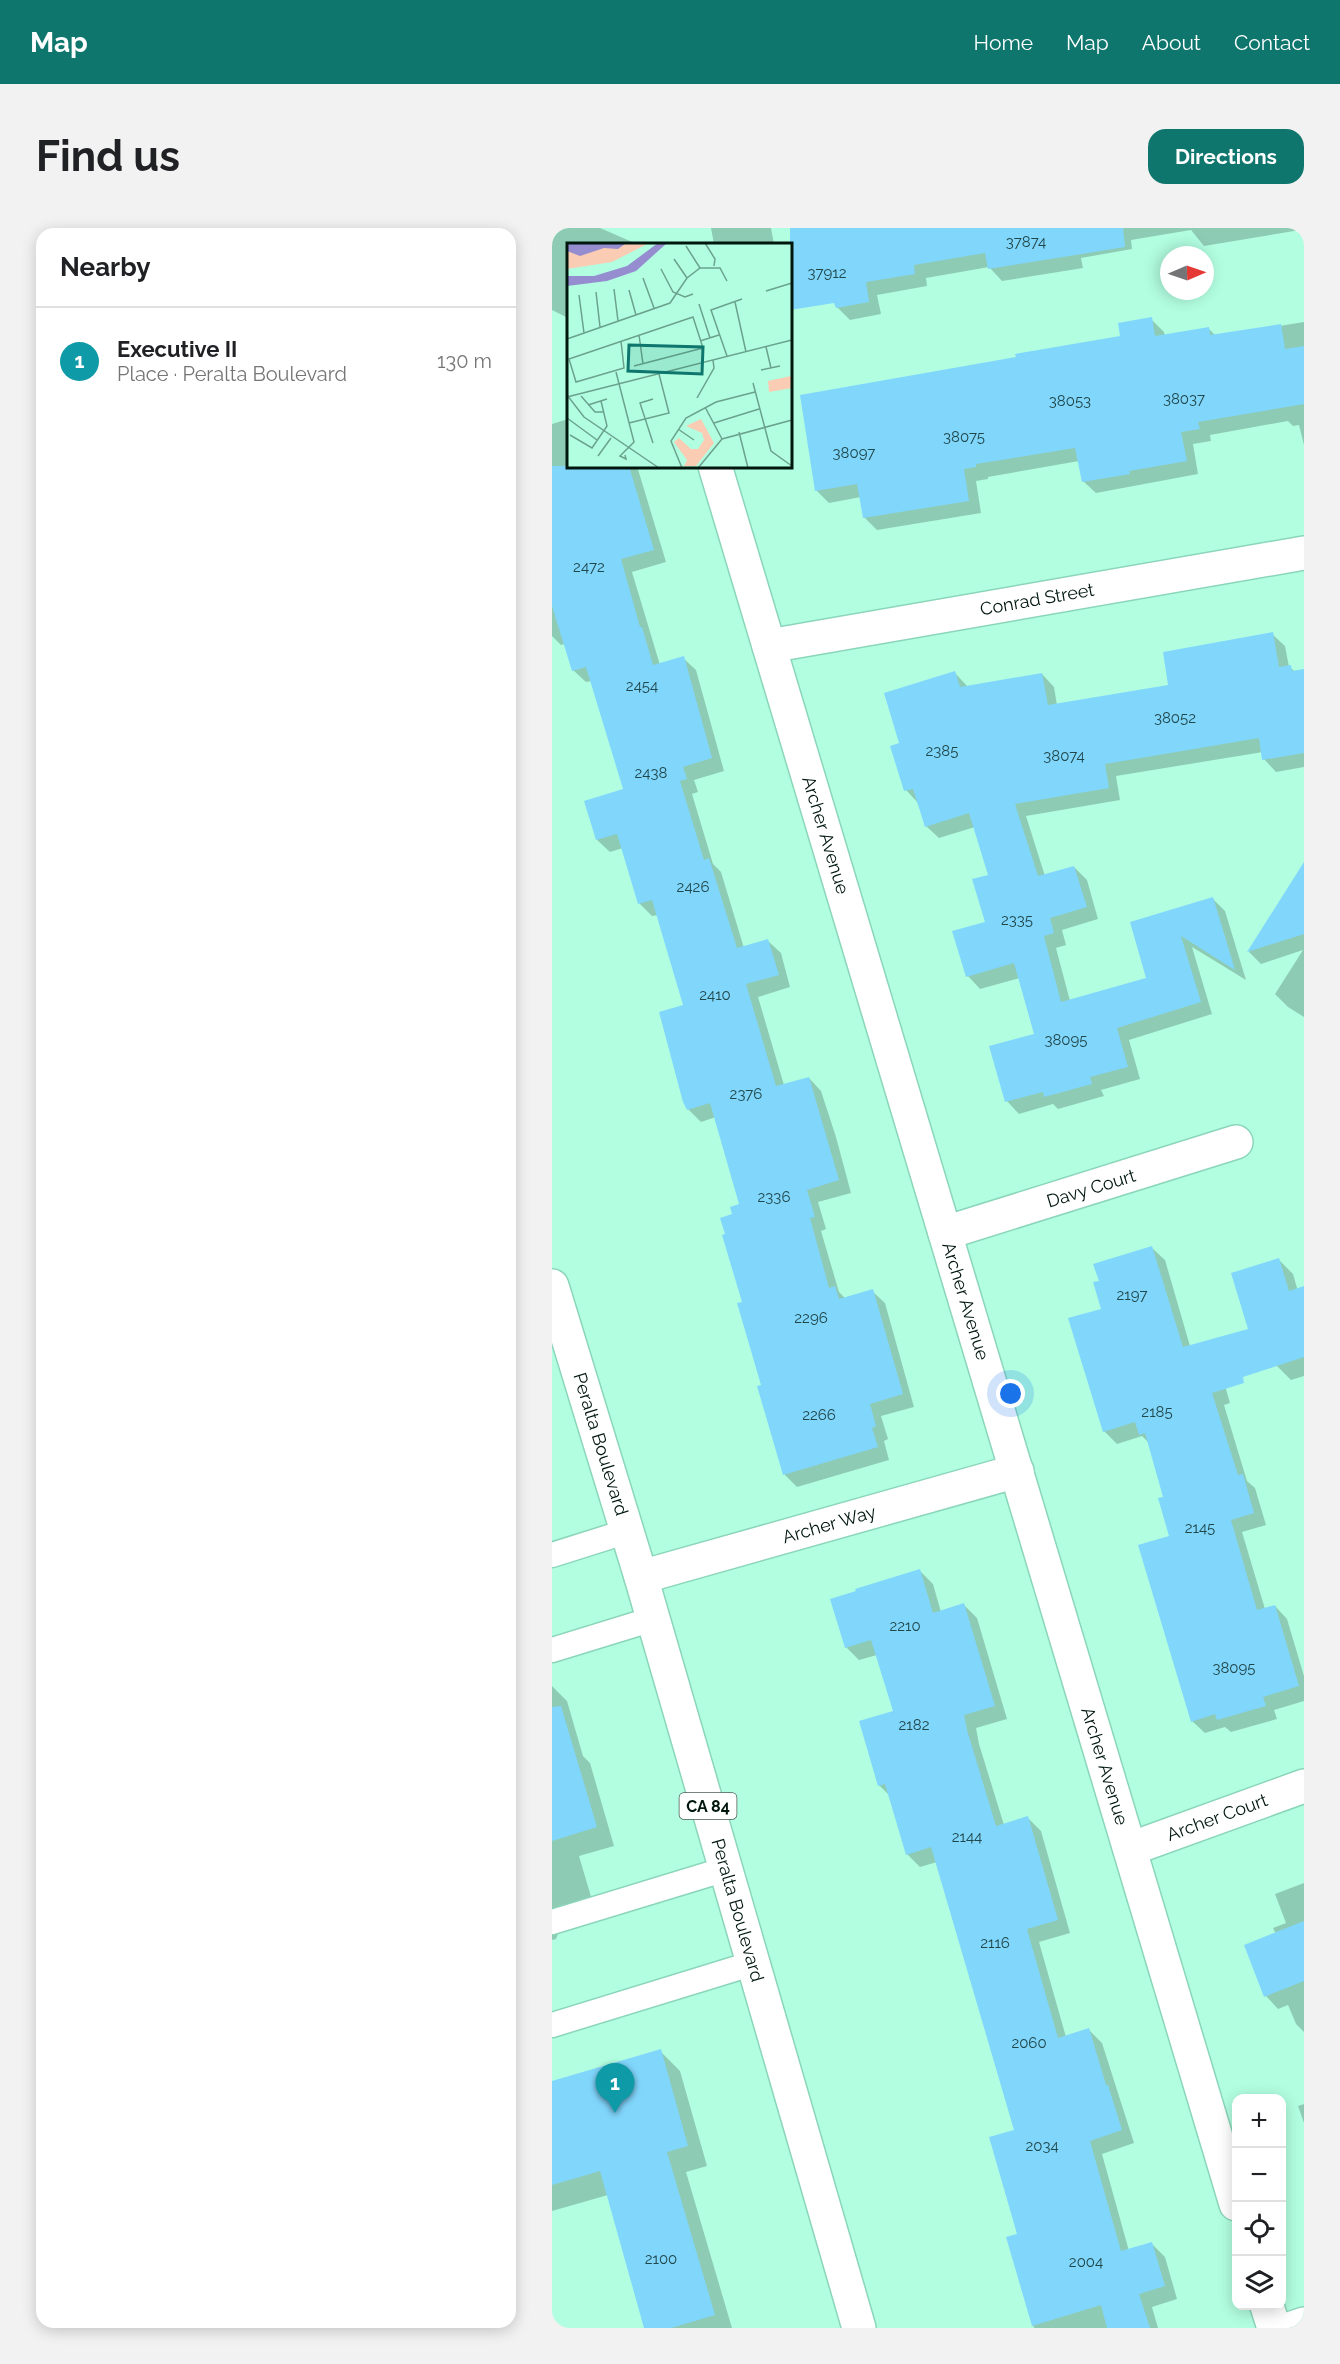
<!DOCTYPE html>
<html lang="en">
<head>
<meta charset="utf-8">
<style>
  :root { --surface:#fff; --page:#f2f2f2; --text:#202124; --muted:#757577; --line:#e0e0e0; --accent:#0f766e }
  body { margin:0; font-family:Raleway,sans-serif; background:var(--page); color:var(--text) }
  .controls { position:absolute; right:18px; bottom:18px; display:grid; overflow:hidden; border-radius:12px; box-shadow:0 3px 15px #0003 }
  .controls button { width:54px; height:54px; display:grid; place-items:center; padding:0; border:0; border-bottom:2px solid var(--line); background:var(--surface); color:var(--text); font:30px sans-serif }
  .compass { position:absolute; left:608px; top:18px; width:54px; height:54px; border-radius:50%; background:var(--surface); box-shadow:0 3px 15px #0003; rotate:88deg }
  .you { position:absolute; left:459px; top:1166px; width:21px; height:21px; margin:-15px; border:4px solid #fff; border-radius:50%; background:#1a73e8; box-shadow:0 0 0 9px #1a73e833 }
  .badge { display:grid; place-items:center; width:39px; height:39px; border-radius:50%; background:var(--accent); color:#fff; font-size:20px; font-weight:700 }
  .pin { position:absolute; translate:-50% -50px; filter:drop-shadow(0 2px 3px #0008) }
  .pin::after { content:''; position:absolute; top:32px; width:21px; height:18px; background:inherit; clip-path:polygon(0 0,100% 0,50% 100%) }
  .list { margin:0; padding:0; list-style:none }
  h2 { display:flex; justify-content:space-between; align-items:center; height:78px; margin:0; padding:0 24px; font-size:26px }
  h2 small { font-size:20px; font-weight:400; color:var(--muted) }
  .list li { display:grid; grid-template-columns:39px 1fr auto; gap:18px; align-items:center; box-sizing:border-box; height:108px; padding:0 24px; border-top:2px solid var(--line) }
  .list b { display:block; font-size:22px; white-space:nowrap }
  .list p { margin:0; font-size:20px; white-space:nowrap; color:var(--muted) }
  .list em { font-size:20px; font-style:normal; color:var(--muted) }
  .icon { flex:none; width:33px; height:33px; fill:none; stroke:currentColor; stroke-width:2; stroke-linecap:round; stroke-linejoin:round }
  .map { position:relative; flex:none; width:752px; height:2100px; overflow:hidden; border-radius:18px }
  header { display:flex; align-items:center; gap:36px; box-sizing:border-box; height:84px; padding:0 30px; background:var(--accent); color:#fff }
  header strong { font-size:28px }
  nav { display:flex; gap:33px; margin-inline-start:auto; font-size:21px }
  .intro { display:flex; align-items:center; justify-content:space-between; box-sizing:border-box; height:144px; padding:0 36px }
  h1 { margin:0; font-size:42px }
  .button { padding:15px 27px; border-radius:18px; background:var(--accent); color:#fff; font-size:21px; font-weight:700 }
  main { display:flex; gap:36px; padding:0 36px }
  aside { flex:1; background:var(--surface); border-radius:18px; box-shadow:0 3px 15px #0003 }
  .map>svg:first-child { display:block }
  .shadow { fill:#0003 }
  .building { fill:#81d6fc }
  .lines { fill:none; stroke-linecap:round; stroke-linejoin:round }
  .lane-casing { stroke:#8bd6ba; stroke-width:27 }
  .street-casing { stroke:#8bd6ba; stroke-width:36 }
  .primary-casing { stroke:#8bd6ba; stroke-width:36 }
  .lane { stroke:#fff; stroke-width:24 }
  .street { stroke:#fff; stroke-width:33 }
  .primary { stroke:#fff; stroke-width:33 }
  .labels { text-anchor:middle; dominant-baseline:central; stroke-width:6; stroke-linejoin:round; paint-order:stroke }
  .number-label { font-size:15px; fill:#20474a }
  .shield { fill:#fff; stroke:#4c5d56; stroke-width:1.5 }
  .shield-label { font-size:16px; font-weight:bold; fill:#00170e }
  .street-label { font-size:18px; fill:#00170e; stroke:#fff }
  .inset-road { fill:none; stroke:#6ba28d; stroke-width:1.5 }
  .view { fill:#0f766e; fill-opacity:0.15; stroke:#0f766e; stroke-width:3 }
  .inset-edge { fill:none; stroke:#00170e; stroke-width:3 }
</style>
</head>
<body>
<header>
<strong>Map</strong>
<nav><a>Home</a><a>Map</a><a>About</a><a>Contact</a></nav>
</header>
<div class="intro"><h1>Find us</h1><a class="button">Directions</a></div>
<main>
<aside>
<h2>Nearby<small></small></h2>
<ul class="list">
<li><span class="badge" style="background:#0f9aa8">1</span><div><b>Executive II</b><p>Place · Peralta Boulevard</p></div><em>130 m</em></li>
</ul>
</aside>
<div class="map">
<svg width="752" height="2100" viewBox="0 0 752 2100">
  <rect width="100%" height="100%" fill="#b2fee1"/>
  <g class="shadow">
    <path d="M 0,0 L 48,0 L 85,16 L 16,16 L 16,90 L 0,82 Z"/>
    <path d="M 159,0 L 219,0 L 222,16 L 162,16 Z"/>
    <path d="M 260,0 L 752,0 L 752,5 L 748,2 L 652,18 L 639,2 L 579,12 L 580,21 L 529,30 L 531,40 L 450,53 L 437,39 L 374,50 L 375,58 L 325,67 L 329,86 L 298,92 L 285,79 Z"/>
    <path d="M 599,91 L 612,104 L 613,108 L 656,100 L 664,108 L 752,94 L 752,217 L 747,197 L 741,198 L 736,193 L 658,207 L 659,213 L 641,216 L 646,246 L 544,265 L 531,253 L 527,233 L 436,249 L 436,251 L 424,253 L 429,285 L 325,302 L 312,289 L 309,269 L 277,275 L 264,262 L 466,131 L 570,109 Z"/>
    <path d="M 16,191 L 16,238 L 85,238 L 114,334 L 80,344 L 108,437 L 131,430 L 144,442 L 172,543 L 142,552 L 146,564 L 140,566 L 161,636 L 169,644 L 192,720 L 216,713 L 229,725 L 238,759 L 206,769 L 232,857 L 257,850 L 269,863 L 284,909 L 299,965 L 266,974 L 274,1001 L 269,1003 L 287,1064 L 294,1071 L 320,1063 L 333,1075 L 362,1179 L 329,1188 L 336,1211 L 332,1213 L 337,1232 L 245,1259 L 233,1247 L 207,1159 L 211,1158 L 175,1007 L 181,987 L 189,977 L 164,889 L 149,894 L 136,881 L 133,778 L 106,687 L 100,688 L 88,676 L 71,620 L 58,624 L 45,612 L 73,562 L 40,453 L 34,454 L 21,442 L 13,416 L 9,417 L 0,408 L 0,196 Z"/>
    <path d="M 720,406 L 733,418 L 737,439 L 744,444 L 752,443 L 752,539 L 724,544 L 712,531 L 711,524 L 564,548 L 568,572 L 474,588 L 493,648 L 522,639 L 535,652 L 546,691 L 510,702 L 514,717 L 504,720 L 518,773 L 596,751 L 580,695 L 661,671 L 673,683 L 694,752 L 640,719 L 660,786 L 577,812 L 588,851 L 549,862 L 552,868 L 506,881 L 501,876 L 467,886 L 455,873 L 484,807 L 468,750 L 428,761 L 416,748 L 435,695 L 438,648 L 423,599 L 387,610 L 374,598 L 367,576 L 354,562 L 349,516 L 402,444 L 416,459 L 490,446 L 502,459 L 505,477 L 618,458 Z"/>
    <path d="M 752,637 L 752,789 L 736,779 L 723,766 L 751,722 L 709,736 L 697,724 Z"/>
    <path d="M 600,1020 L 613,1032 L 638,1118 L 664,1127 L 678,1175 L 672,1177 L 695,1253 L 703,1260 L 714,1297 L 690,1304 L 713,1381 L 723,1378 L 735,1391 L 752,1448 L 752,1473 L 722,1482 L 725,1491 L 679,1504 L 673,1499 L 653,1505 L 640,1493 L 613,1270 L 597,1215 L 590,1208 L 565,1216 L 552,1203 L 551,1082 L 549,1054 Z"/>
    <path d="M 727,1032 L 741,1046 L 752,1084 L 752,1148 L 739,1152 L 725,1138 Z"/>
    <path d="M 368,1343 L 381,1356 L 389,1384 L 412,1377 L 425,1390 L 455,1491 L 424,1500 L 427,1516 L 452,1597 L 476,1590 L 489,1603 L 518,1705 L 487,1714 L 514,1809 L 537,1802 L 550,1815 L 582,1915 L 550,1926 L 577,2023 L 600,2016 L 613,2029 L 625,2071 L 600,2079 L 606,2100 L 482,2100 L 456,2010 L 467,2007 L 464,1903 L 385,1634 L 368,1639 L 355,1626 L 338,1568 L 327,1557 L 343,1484 L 325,1427 L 307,1432 L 294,1419 Z"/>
    <path d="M 0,1458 L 15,1473 L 31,1528 L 38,1535 L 62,1618 L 27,1628 L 45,1689 L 7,1703 L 4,1711 L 0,1712 Z"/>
    <path d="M 752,1655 L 752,1804 L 744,1796 L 736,1777 L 726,1781 L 714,1768 L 724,1706 L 721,1700 L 734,1695 L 723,1666 Z"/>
    <path d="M 108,1823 L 128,1843 L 155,1938 L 134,1944 L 180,2100 L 94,2100 L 56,1967 L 0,1983 L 0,1854 Z"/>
    <path d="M 752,1876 L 752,1895 L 746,1878 Z"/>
  </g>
  <g class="building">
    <path d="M 238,0 L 571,0 L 573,19 L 436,41 L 433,25 L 362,37 L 363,46 L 314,54 L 317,74 L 284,80 L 282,75 L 238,82 Z"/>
    <path d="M 600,89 L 603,108 L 657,99 L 658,107 L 729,96 L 733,121 L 752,118 L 752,176 L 646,194 L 648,201 L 629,204 L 635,233 L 577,243 L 578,246 L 530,254 L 523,220 L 424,236 L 424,239 L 412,241 L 417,273 L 311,290 L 305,256 L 263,263 L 248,167 L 464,129 L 463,126 L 568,108 L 566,95 Z"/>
    <path d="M 0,238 L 77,238 L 102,322 L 69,331 L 88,399 L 90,399 L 101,437 L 132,428 L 160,530 L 131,539 L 135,551 L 128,553 L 152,632 L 157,630 L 185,720 L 216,711 L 227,747 L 194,756 L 224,858 L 257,849 L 287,952 L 255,962 L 263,989 L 258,990 L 277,1060 L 283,1058 L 287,1071 L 321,1061 L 351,1166 L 318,1176 L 324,1198 L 320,1200 L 326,1219 L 231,1247 L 205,1158 L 209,1157 L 185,1075 L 190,1074 L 170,1007 L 173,1006 L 168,990 L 180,986 L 178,979 L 187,976 L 158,875 L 135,882 L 131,874 L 107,784 L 131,777 L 100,672 L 86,676 L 65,606 L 44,612 L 32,573 L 71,561 L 34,439 L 20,443 L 0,378 Z"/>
    <path d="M 721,404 L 727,439 L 739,437 L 740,443 L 752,441 L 752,525 L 710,532 L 707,510 L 553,536 L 557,560 L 463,576 L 486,648 L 522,638 L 535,679 L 498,690 L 502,705 L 492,708 L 509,774 L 594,750 L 578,694 L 661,669 L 683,742 L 629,708 L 649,774 L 565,800 L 576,839 L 538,849 L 540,856 L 492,869 L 491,864 L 453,874 L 437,818 L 482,806 L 462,735 L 414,749 L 400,703 L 433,694 L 420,651 L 436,647 L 417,585 L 373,599 L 361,561 L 352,563 L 338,518 L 347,515 L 332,465 L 403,443 L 408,459 L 490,445 L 496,477 L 616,457 L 611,424 Z"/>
    <path d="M 752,634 L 752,706 L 695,724 Z"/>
    <path d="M 600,1018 L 631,1119 L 696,1101 L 679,1045 L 727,1030 L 737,1063 L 752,1058 L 752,1129 L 691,1149 L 692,1155 L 660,1165 L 686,1247 L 691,1246 L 702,1285 L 679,1292 L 705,1382 L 723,1377 L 747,1458 L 711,1469 L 714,1478 L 665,1492 L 663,1486 L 639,1494 L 586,1317 L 617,1308 L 606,1270 L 611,1269 L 593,1205 L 587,1207 L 583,1194 L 551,1204 L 516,1090 L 549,1081 L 541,1054 L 547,1053 L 541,1036 Z"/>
    <path d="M 368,1341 L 381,1385 L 412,1375 L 443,1478 L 412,1487 L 415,1502 L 444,1598 L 476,1588 L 506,1692 L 475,1701 L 506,1810 L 537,1800 L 554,1857 L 556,1857 L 570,1902 L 538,1913 L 569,2023 L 600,2014 L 613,2058 L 587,2066 L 598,2100 L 555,2100 L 549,2077 L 480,2098 L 454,2009 L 465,2006 L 437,1909 L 462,1902 L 379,1619 L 354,1627 L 333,1556 L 326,1558 L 307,1493 L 341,1483 L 319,1412 L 293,1420 L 278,1371 L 304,1363 L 303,1361 Z"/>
    <path d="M 9,1478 L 45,1599 L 0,1613 L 0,1479 Z"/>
    <path d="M 752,1693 L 752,1753 L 712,1769 L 692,1717 Z"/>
    <path d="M 109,1821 L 136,1918 L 115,1924 L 163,2087 L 119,2100 L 92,2100 L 48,1943 L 0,1957 L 0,1853 Z"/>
  </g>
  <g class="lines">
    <g class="lane-casing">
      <g id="lane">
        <path d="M 0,1327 L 76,1303"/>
        <path d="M 0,1422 L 101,1391"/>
        <path d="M 0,1694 L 174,1641"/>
        <path d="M 0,1797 L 202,1735"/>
      </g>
    </g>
    <g class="street-casing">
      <g id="street">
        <path d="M 163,238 L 684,1976"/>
        <path d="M 217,418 L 752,325"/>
        <path d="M 393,1005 L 684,914"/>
        <path d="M 89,1349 L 465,1243"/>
        <path d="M 578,1621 L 752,1558"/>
        <path d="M 715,2078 L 722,2100"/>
        <path d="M 740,2100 L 752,2096"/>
      </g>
    </g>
    <g class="primary-casing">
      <path id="primary" d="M 0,1058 L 89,1349 L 307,2100"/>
    </g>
    <use href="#lane" class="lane"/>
    <use href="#street" class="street"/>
    <use href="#primary" class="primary"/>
  </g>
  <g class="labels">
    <g class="number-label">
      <text x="474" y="14">37874</text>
      <text x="275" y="45">37912</text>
      <text x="632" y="171">38037</text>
      <text x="518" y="173">38053</text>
      <text x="412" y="209">38075</text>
      <text x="302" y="225">38097</text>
      <text x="37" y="339">2472</text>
      <text x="90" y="458">2454</text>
      <text x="623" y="490">38052</text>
      <text x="390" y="523">2385</text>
      <text x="512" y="528">38074</text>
      <text x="99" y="545">2438</text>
      <text x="141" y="659">2426</text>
      <text x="465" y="692">2335</text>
      <text x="163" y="767">2410</text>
      <text x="514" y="812">38095</text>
      <text x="194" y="866">2376</text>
      <text x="222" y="969">2336</text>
      <text x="580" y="1067">2197</text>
      <text x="259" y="1090">2296</text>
      <text x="605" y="1184">2185</text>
      <text x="267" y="1187">2266</text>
      <text x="648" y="1300">2145</text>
      <text x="353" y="1398">2210</text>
      <text x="682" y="1440">38095</text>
      <text x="362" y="1497">2182</text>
      <text x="415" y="1609">2144</text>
      <text x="443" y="1715">2116</text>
      <text x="477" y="1815">2060</text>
      <text x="490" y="1918">2034</text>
      <text x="109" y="2031">2100</text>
      <text x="534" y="2034">2004</text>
    </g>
    <rect class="shield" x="127.5" y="1565" width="57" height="26" rx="4.5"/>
    <g class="shield-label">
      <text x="156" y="1578">CA 84</text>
    </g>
    <g class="street-label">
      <text transform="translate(485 371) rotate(-10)">Conrad Street</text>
      <text transform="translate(274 607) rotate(73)">Archer Avenue</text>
      <text transform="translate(539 960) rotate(-17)">Davy Court</text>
      <text transform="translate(414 1073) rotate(73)">Archer Avenue</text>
      <text transform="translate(49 1216) rotate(73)">Peralta Boulevard</text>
      <text transform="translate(277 1296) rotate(-16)">Archer Way</text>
      <text transform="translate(553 1538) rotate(73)">Archer Avenue</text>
      <text transform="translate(665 1589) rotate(-20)">Archer Court</text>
      <text transform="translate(186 1682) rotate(74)">Peralta Boulevard</text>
    </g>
  </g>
  <g transform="translate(15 15)">
    <rect width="225" height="225" fill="#b2fee1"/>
    <path d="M 0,0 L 82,0 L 45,19 L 0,26 ZM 224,133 L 225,145 L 202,149 L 201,138 ZM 134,176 L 147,200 L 129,223 L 117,223 L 120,217 L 107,199 L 112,195 L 124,206 L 131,206 L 137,197 L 135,190 L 119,183 Z" fill="#faccb4"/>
    <path d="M 0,0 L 58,0 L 58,1 L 51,6 L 37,5 L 13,13 L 0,8 ZM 91,0 L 100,0 L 69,28 L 40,38 L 0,43 L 0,33 L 27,33 L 60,23 Z" fill="#958dd0"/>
    <path class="inset-road" d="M 138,0 L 148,16 L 147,23M 119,3 L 133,25M 107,16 L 120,35M 94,26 L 106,49 L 118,54 L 126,51M 76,35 L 87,65M 47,46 L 51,78M 62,47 L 69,72M 199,48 L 225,40M 29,49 L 33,84M 12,52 L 17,90M 168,59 L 179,109M 132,61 L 143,95M 72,92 L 76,121M 0,96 L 103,60 L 120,35 L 133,25 L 153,25 L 160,38M 54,98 L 57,125 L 9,139 L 2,116 L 126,74 L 136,105 L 67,123M 133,98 L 152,92M 199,104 L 204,125M 160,113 L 144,67 L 175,56M 194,127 L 213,123M 49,129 L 67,199 L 53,213 L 59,216 L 58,212M 186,140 L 204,208 L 225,223M 0,152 L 17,174 L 92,225M 14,153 L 28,169 L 37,169M 0,154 L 225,97M 130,155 L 147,125 L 146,117M 86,156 L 73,160 L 86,200M 21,162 L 40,156M 138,164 L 155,196M 0,175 L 30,197M 62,180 L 102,170 L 92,131M 147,180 L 192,166M 111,186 L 127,197M 172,189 L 181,225M 3,192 L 25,205 L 40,183 L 34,158M 31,213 L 44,195M 115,225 L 104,198 L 119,175 L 149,159 L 188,149M 131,225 L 155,196 L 225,177"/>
    <path class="view" d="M 62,102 L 136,104 L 135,131 L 61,128 Z"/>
    <rect width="225" height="225" class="inset-edge"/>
  </g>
</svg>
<div class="controls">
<button>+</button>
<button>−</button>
<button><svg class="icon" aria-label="locate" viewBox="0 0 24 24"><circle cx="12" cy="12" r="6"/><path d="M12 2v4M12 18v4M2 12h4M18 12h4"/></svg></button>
<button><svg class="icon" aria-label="layers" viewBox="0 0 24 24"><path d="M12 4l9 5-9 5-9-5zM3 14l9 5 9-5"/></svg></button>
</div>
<svg class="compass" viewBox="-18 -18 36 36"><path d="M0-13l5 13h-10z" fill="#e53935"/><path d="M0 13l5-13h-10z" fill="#757577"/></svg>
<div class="you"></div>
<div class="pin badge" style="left:63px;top:1885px;background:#0f9aa8">1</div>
</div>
</main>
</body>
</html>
